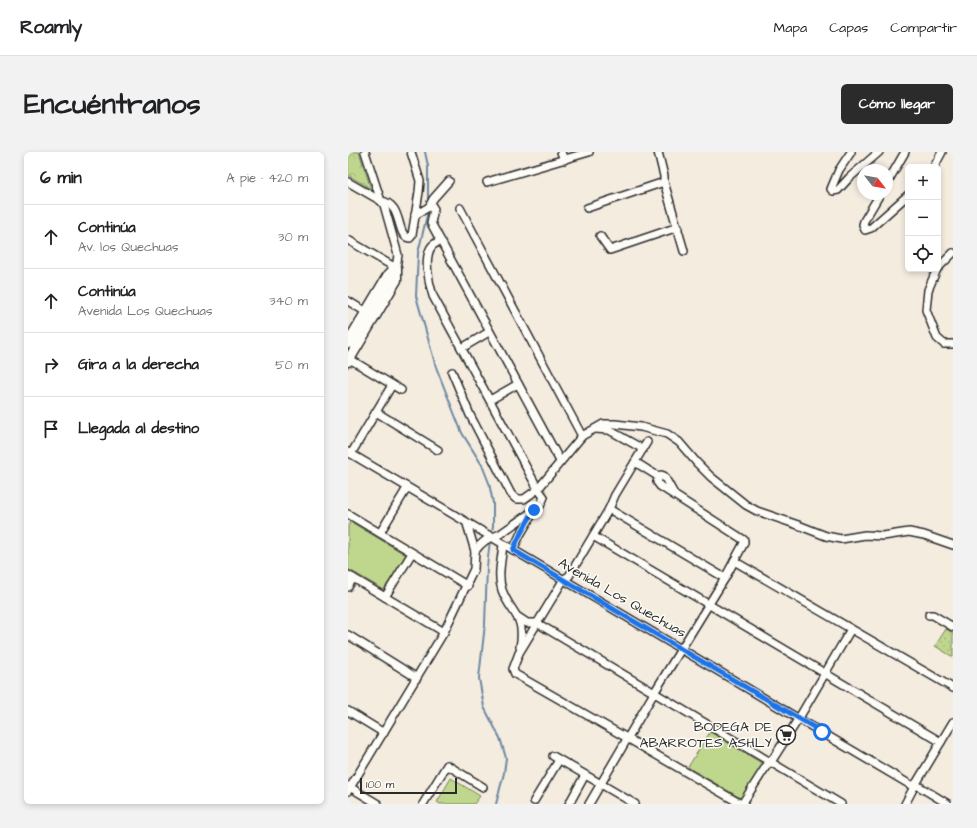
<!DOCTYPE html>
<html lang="es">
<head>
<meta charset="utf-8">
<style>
  :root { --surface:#fff; --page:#f2f2f2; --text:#202124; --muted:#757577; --line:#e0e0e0; --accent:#2b2b2b }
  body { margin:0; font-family:"Architects Daughter",sans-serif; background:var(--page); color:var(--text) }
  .controls { position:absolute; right:12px; top:12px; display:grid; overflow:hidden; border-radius:6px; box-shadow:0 2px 6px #0003 }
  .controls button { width:36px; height:36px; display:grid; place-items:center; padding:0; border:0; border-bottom:1px solid var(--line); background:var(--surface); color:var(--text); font:20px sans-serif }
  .compass { position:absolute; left:509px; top:12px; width:36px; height:36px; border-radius:50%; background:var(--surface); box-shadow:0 2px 6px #0003; rotate:121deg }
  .scale { position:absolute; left:12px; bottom:10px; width:97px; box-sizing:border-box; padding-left:4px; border:2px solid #2b2b2b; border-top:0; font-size:11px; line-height:14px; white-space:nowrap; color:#2b2b2b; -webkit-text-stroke:3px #fdfcf7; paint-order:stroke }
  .stop { position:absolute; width:12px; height:12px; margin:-9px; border:3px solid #1a73e8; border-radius:50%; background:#fff }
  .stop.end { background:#1a73e8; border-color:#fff; box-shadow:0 1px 4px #0008 }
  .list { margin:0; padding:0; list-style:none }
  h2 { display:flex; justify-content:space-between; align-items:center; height:52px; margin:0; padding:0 16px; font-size:17px }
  h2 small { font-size:13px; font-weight:400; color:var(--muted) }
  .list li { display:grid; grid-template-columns:26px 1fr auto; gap:12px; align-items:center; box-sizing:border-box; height:64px; padding:0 16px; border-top:1px solid var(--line) }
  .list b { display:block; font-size:15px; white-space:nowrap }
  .list p { margin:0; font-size:13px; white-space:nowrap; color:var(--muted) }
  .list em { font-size:13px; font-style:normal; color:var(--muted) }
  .icon { flex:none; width:22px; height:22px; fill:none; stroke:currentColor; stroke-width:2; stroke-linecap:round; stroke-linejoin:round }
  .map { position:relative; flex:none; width:605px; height:652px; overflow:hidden; border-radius:6px }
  header { display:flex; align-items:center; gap:24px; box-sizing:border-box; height:56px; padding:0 20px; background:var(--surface); border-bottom:1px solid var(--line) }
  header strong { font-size:19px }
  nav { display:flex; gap:22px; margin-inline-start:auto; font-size:14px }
  .intro { display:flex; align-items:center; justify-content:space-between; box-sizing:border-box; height:96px; padding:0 24px }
  h1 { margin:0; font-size:28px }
  .button { padding:10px 18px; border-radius:6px; background:var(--accent); color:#fff; font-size:14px; font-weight:700 }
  main { display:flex; gap:24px; padding:0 24px }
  aside { flex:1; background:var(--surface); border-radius:6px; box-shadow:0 2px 6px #0003 }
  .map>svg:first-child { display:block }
  .grass { fill:url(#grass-dots); stroke:#75815c }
  .park { fill:url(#park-crowns); stroke:#75815c }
  .garden { fill:#bfd78d; stroke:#75815c }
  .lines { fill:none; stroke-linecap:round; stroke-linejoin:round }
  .stream { stroke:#6c88a2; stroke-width:2 }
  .street-casing { stroke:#2b2b2b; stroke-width:10 }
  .secondary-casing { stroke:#2b2b2b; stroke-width:13 }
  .street { stroke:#fdfcf7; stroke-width:7 }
  .secondary { stroke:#fdfcf7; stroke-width:10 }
  .route { stroke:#1a73e8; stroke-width:5 }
  .labels { text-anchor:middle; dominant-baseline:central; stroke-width:3; stroke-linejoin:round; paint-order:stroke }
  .street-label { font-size:14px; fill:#2b2b2b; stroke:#fdfcf7 }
  .poi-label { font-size:14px; fill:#2b2b2b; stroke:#fdfcf7; text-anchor:end }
</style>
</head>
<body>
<header>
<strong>Roamly</strong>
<nav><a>Mapa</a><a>Capas</a><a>Compartir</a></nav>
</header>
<div class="intro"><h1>Encuéntranos</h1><a class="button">Cómo llegar</a></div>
<main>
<aside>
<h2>6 min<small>A pie · 420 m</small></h2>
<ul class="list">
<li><svg class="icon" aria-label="ahead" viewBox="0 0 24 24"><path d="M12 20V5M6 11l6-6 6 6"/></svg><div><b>Continúa</b><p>Av. los Quechuas</p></div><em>30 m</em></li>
<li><svg class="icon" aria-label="ahead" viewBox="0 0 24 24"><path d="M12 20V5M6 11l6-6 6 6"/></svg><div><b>Continúa</b><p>Avenida Los Quechuas</p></div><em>340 m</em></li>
<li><svg class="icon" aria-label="right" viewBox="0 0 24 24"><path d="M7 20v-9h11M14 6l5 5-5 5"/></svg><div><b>Gira a la derecha</b></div><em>50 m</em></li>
<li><svg class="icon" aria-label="arrive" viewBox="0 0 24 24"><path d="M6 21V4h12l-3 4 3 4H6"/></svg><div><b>Llegada al destino</b></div></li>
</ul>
</aside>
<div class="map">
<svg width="605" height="652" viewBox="0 0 605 652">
  <defs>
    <pattern id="grass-dots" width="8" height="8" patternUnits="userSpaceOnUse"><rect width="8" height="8" fill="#bfd78d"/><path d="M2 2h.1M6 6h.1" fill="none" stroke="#a4b97a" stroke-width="1.8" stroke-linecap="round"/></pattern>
    <pattern id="park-crowns" width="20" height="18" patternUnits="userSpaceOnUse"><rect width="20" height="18" fill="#bfd78d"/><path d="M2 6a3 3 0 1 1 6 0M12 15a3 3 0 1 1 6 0" fill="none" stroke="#a4b97a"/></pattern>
  </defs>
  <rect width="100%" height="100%" fill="#f5ece0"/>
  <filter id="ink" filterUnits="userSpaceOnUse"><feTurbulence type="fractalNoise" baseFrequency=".025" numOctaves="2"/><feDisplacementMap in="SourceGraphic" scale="8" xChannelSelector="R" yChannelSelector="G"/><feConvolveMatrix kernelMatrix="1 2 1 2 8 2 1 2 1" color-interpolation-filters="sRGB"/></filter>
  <g filter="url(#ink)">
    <path class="grass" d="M 598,477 L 605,481 L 605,505 L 587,494 Z"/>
    <path class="park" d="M 0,0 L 11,0 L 23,37 L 0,23 Z"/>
    <g class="garden">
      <path d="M 3,370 L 58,403 L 36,438 L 0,417 L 0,374 Z"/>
      <path d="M 362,580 L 415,612 L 394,647 L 340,615 Z"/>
      <path d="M 103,626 L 132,644 L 126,652 L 92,652 L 89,650 Z"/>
    </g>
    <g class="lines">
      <g class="stream">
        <path d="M 77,0 L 80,14 L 80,50"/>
        <path d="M 80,59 L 70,101 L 68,144 L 88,215 L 114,281 L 134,313 L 141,331 L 145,351 L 145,374 L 144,382"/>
        <path d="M 142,388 L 139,415 L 137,472 L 131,526 L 136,555 L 152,586 L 158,606 L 156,621 L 148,652"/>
      </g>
      <g class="street-casing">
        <g id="street">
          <path d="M 213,0 L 216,8"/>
          <path d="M 310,0 L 316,24 L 316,30 L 336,99"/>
          <path d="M 503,0 L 491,18 L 483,37 L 485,39 L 490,38 L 501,26 L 531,0"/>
          <path d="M 586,15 L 594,0"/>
          <path d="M 0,30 L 33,49 C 56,52 47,85 62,86 L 64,83 L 71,40 L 72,29 L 63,0"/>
          <path d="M 139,30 L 241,0"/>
          <path d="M 539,31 L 557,0"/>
          <path d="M 532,42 L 516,69 L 515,73 L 517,78 L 523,76 L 560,43"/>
          <path d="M 81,55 L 85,47 L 101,29"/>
          <path d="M 112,56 L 234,284"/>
          <path d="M 239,56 L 316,30"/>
          <path d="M 67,63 L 81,55 L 84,54 L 86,57 L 83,71 L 212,309"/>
          <path d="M 252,84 L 262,98 L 330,75"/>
          <path d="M 0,88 L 48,116 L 50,103 L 36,53 L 33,49 L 17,0"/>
          <path d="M 590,116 L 605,101"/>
          <path d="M 589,117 L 580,138 L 578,158 L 589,186 L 596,192 L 605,192"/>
          <path d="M 0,149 L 18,160"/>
          <path d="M 114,196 L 141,180"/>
          <path d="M 0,206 L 53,238"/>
          <path d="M 104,220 L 122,263 L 163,342 L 168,347 L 176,347 L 190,337 L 234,284 L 255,272 L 267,272 L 293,275 L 319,282 L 331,290 L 349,311 L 363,325 L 398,353 L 409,359 L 450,373 L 478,384 L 493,387 L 517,383 L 535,384 L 561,380 L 576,383 L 605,393"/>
          <path d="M 142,248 L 170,232"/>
          <path d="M 28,260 L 90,298"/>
          <path d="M 247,277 L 261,278 L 295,297"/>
          <path d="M 299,290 L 267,343 L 261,357 L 221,424 L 216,427 L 171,501 L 165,517 L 167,522 L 279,586 L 393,652"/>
          <path d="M 0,300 L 566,635"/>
          <path d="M 3,302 L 44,233"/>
          <path d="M 287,310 L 311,325 L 313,323 L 316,324 L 326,342"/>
          <path d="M 261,357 L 377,426"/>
          <path d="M 0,362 L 120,434"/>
          <path d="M 119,372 L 127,399"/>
          <path d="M 32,381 L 59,336"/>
          <path d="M 245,384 L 593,590"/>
          <path d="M 155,392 C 154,406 149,424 154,438 C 163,463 178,463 172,495"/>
          <path d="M 165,398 L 172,383 L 185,361"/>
          <path d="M 386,409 L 605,536"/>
          <path d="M 0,423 L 96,480"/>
          <path d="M 0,435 L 5,426"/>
          <path d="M 37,445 L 64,401"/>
          <path d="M 581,463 L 585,463 L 605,475"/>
          <path d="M 170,465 L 179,471 L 189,471 L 493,652"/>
          <path d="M 0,483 L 69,526"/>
          <path d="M 0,559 L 36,581"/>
          <path d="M 205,604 L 287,652"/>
          <path d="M 567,632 L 600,652"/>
          <path d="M 0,634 L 30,652"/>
          <path d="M 0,639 L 96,480 L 126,417 L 127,399 L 132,393 L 138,388 L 152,382 L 192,354 L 196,345 L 190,337 L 85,144 C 81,132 75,105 84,94 C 86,92 90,90 92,88"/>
          <path d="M 186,649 L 211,608"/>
          <path d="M 75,652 L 99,613 L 135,635"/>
          <path d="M 221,652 L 237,623"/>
          <path d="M 241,652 L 306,541 L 377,426 L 396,391 L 396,388 L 312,334 L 309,330 L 311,325"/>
          <path d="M 394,652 L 419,613 L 423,610 L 451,566 L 503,477"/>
          <path d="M 557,652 L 566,635 L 605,570"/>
        </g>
      </g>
      <g class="secondary-casing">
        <g id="secondary">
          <path d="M 0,191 L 40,124 L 48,116"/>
          <path d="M 0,209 L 48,128 L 48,116"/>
        </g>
      </g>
      <use href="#street" class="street"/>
      <use href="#secondary" class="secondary"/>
    </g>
  </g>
  <g class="lines" filter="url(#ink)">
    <path class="route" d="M 186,358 L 172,383 L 165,398 L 474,580"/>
  </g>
  <defs>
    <g id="supermarket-ring" transform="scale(1)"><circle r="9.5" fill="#fdfcf7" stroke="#2b2b2b" stroke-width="1.5"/><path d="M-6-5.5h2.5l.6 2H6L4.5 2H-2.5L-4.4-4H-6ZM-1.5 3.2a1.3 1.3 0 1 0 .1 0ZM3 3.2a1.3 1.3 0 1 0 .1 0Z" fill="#2b2b2b"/></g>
  </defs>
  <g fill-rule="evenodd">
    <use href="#supermarket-ring" x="438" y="583"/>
  </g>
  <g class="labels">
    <g class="street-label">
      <text transform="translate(274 446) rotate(30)">Avenida Los Quechuas</text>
    </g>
    <g class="poi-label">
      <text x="424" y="575">BODEGA DE<tspan x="424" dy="16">ABARROTES ASHLY</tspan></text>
    </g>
  </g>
</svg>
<div class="controls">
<button>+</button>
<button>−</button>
<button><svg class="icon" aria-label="locate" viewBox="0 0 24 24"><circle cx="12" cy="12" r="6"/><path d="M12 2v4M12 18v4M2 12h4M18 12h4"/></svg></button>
</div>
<svg class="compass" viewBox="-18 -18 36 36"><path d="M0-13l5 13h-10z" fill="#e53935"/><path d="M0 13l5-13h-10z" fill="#757577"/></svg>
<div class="scale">100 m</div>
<div class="stop" style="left:474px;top:580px"></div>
<div class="stop end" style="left:186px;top:358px"></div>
</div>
</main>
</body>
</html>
